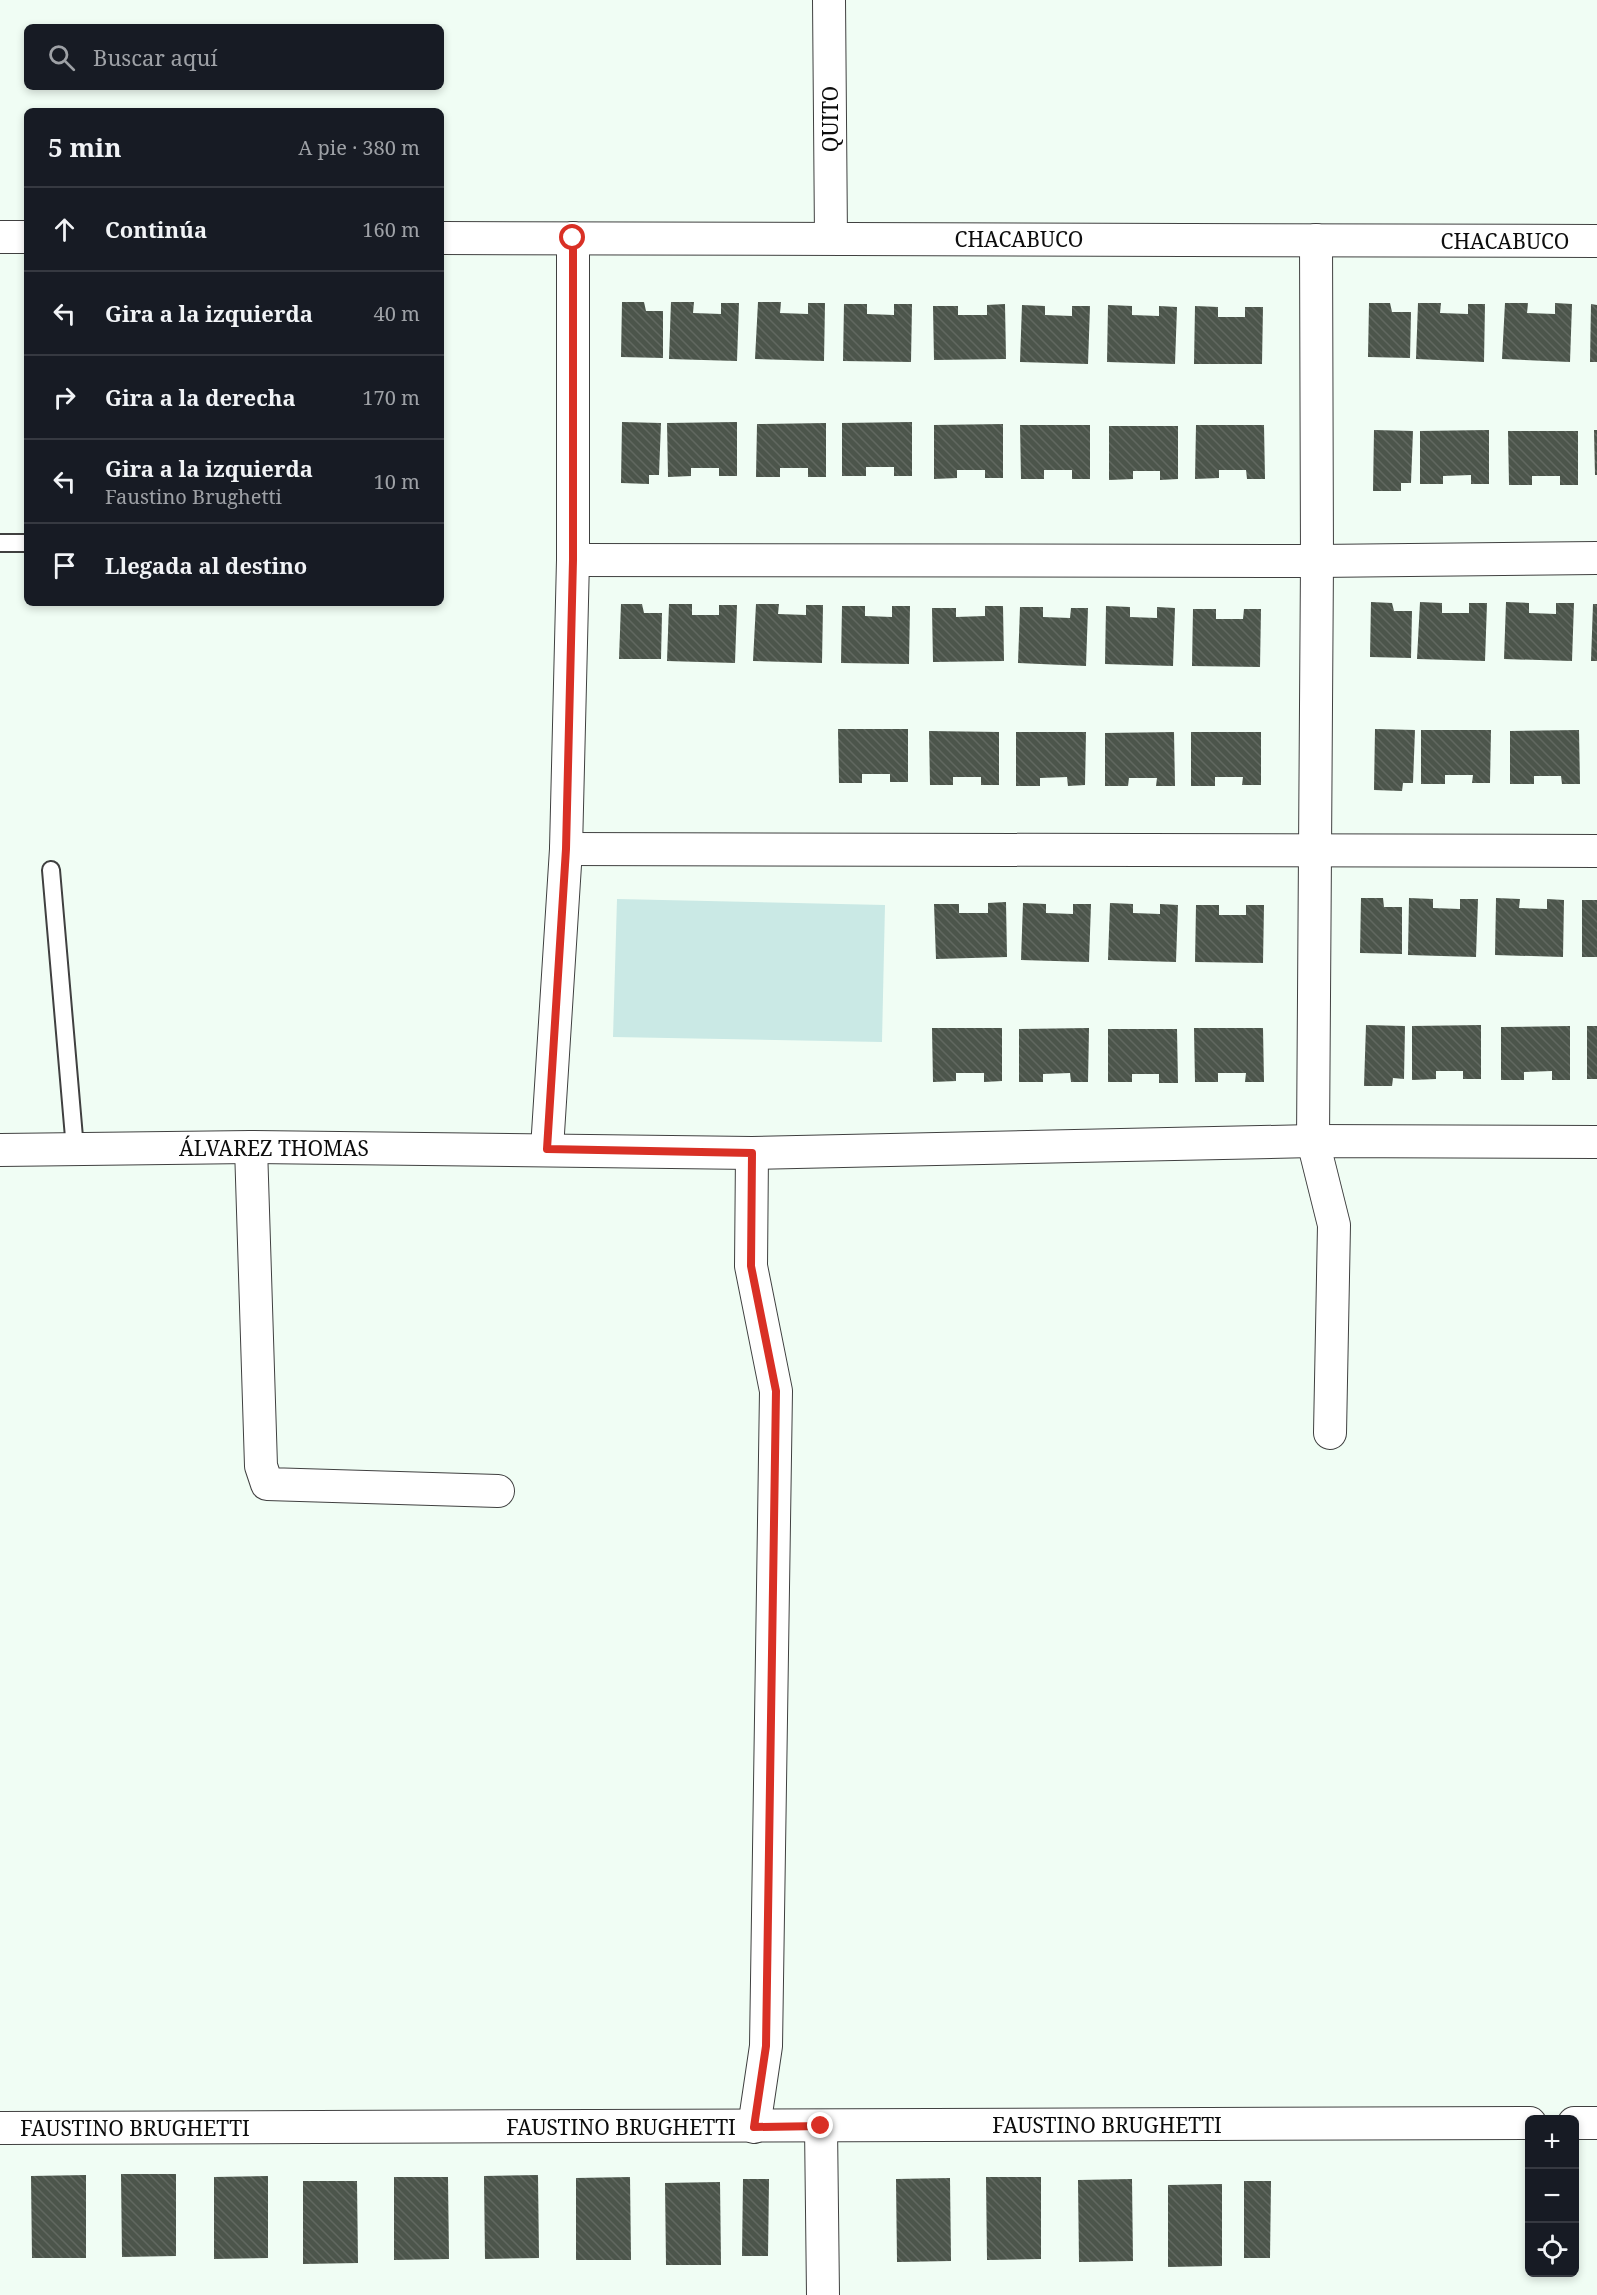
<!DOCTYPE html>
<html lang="es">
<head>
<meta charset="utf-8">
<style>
  :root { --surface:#171b24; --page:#20242c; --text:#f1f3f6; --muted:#9ea1a6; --line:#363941 }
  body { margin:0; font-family:"Noto Serif",serif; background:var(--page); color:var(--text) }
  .controls { position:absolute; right:18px; bottom:18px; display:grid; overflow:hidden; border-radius:9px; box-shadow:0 3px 9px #0003 }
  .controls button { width:54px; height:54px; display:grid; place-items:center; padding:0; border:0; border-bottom:2px solid var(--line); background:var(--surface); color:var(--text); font:30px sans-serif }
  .stop { position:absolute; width:18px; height:18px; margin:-14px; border:4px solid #d93025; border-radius:50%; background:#fff }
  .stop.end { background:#d93025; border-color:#fff; box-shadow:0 2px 6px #0008 }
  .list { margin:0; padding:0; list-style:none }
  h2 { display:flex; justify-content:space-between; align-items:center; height:78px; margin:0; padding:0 24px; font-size:26px }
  h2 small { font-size:20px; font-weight:400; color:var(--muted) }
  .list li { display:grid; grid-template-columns:39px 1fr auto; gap:18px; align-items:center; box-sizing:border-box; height:84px; padding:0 24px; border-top:2px solid var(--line) }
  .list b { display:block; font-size:22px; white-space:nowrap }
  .list p { margin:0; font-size:20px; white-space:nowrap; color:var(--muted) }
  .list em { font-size:20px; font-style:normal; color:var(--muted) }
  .icon { flex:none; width:33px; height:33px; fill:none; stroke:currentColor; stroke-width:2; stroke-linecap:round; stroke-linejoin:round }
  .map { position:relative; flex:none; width:1597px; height:2295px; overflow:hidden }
  .search { position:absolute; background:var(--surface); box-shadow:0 3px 9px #0003; left:24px; top:24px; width:420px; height:66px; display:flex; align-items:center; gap:15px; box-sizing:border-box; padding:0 21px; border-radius:9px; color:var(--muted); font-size:22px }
  .panel { position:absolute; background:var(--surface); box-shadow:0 3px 9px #0003; left:24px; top:108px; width:420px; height:498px; border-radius:9px }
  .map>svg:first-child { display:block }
  .pitch { fill:#cae9e5 }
  .building { fill:url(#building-back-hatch) }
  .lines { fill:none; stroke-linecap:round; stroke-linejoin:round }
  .service-casing { stroke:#404040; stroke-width:20 }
  .minor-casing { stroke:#404040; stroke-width:34 }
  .service { stroke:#fff; stroke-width:16 }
  .minor { stroke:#fff; stroke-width:32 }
  .route { stroke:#d93025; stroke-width:8 }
  .labels { text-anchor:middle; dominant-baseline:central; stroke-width:6; stroke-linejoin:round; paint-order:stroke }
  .street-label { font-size:21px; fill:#0d0d0d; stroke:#fff }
</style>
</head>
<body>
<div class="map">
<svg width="1597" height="2295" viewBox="0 0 1597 2295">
  <defs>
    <pattern id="building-back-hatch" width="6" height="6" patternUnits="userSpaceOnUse" patternTransform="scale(1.5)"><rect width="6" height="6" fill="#4c554b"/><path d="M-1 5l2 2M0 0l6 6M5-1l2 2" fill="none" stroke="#616860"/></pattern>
  </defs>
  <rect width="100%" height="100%" fill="#f0fdf4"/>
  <path class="pitch" d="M 617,899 L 885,905 L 882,1042 L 613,1037 Z"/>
  <g class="building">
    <path d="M 622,302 L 644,302 L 646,311 L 663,311 L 663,358 L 621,357 Z"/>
    <path d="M 671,302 L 694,302 L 693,313 L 721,314 L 721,303 L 739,303 L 737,361 L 669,359 Z"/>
    <path d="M 758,302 L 781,302 L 780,313 L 808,314 L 808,303 L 825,303 L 824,361 L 755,359 Z"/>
    <path d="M 1369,303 L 1390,303 L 1392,312 L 1411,312 L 1410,358 L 1368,357 Z"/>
    <path d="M 1418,303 L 1441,303 L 1440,313 L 1468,314 L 1468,304 L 1485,304 L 1484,362 L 1416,359 Z"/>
    <path d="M 1505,303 L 1528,303 L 1527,313 L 1555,314 L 1555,303 L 1572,304 L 1570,362 L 1502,359 Z"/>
    <path d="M 844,304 L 867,304 L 867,314 L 894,315 L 894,304 L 912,304 L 911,362 L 843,361 Z"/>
    <path d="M 1005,304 L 1006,359 L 934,360 L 933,306 L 958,306 L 958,315 L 987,315 L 987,305 Z"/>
    <path d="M 1591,304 L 1597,305 L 1597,362 L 1590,362 Z"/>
    <path d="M 1022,305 L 1045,306 L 1045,315 L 1072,316 L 1072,306 L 1090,306 L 1088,364 L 1020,362 Z"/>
    <path d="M 1108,305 L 1132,306 L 1132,315 L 1159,316 L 1159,306 L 1177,307 L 1175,364 L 1107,362 Z"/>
    <path d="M 1195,306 L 1218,307 L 1218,317 L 1245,317 L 1245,307 L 1263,307 L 1262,364 L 1194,364 Z"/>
    <path d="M 622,422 L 661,423 L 659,475 L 649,475 L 649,484 L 621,483 Z"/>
    <path d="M 737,422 L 737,476 L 719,476 L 719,468 L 691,468 L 691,476 L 668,477 L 667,423 Z"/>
    <path d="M 912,422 L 912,476 L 894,476 L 894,467 L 866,467 L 866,476 L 842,476 L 842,423 Z"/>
    <path d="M 826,423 L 826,477 L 808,477 L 808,468 L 780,468 L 780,477 L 756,477 L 757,424 Z"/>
    <path d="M 1003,424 L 1003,478 L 985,478 L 985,470 L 957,470 L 957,478 L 934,479 L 934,425 Z"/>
    <path d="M 1020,425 L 1090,425 L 1090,479 L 1072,479 L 1072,470 L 1044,470 L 1044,479 L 1021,479 Z"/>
    <path d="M 1196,425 L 1264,425 L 1265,479 L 1247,479 L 1246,470 L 1219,470 L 1219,478 L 1195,479 Z"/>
    <path d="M 1109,426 L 1178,426 L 1178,479 L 1160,480 L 1160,471 L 1133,471 L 1133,479 L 1109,480 Z"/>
    <path d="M 1374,430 L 1413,431 L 1411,483 L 1401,483 L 1401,491 L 1373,491 Z"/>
    <path d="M 1489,430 L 1489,484 L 1471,484 L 1471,475 L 1443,476 L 1443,484 L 1420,484 L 1420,431 Z"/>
    <path d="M 1594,430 L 1597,430 L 1597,475 L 1595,475 Z"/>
    <path d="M 1508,431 L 1578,431 L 1578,485 L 1560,485 L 1560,476 L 1532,476 L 1532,485 L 1509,485 Z"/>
    <path d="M 1371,602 L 1392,603 L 1394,611 L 1412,611 L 1411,658 L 1370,657 Z"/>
    <path d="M 1420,602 L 1442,603 L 1442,613 L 1469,613 L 1469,603 L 1487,603 L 1485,661 L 1417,659 Z"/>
    <path d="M 1506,602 L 1529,603 L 1529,613 L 1556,614 L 1556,603 L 1574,603 L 1572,661 L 1504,659 Z"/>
    <path d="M 621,604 L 642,604 L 644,613 L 662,613 L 661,659 L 619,659 Z"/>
    <path d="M 669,604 L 692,604 L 692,615 L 719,615 L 719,605 L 737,605 L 735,663 L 667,661 Z"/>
    <path d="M 756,604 L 779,604 L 778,614 L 806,615 L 806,605 L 823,605 L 822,663 L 753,661 Z"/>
    <path d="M 1593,604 L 1597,604 L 1597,661 L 1591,661 Z"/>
    <path d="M 842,606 L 865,606 L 865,616 L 892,617 L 892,606 L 910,606 L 909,664 L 841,663 Z"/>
    <path d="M 985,606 L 1003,606 L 1004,661 L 933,662 L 932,608 L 956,608 L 956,617 L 985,616 Z"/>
    <path d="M 1106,606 L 1130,607 L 1130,617 L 1157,618 L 1157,607 L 1175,608 L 1173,666 L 1105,664 Z"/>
    <path d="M 1020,607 L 1043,607 L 1043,617 L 1070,618 L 1071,608 L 1088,608 L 1086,666 L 1018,663 Z"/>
    <path d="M 1193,609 L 1216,609 L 1216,619 L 1243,619 L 1244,609 L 1261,609 L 1260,667 L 1192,666 Z"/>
    <path d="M 838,729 L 908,729 L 908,782 L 890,782 L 890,774 L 862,774 L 862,783 L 839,783 Z"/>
    <path d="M 1375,729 L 1415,730 L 1413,783 L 1403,783 L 1402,791 L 1374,790 Z"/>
    <path d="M 1421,730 L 1491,730 L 1490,783 L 1472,783 L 1473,775 L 1445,775 L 1445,784 L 1421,784 Z"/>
    <path d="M 1579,730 L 1580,784 L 1562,784 L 1561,776 L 1534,776 L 1534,784 L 1510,784 L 1510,731 Z"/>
    <path d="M 929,731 L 999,732 L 999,785 L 981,785 L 981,777 L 953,777 L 953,785 L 930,785 Z"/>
    <path d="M 1016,732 L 1086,732 L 1085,785 L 1068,786 L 1067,777 L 1040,778 L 1040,786 L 1016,786 Z"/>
    <path d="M 1174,732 L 1175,786 L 1156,786 L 1157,778 L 1129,778 L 1128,786 L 1105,786 L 1105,733 Z"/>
    <path d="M 1191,732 L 1261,732 L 1261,785 L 1242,785 L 1243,777 L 1215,777 L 1215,786 L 1191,786 Z"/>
    <path d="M 1361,898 L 1383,898 L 1384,907 L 1402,907 L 1402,954 L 1360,953 Z"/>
    <path d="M 1409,898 L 1433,899 L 1433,908 L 1460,909 L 1460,899 L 1478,899 L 1476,957 L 1408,955 Z"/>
    <path d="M 1496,898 L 1520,899 L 1519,908 L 1547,909 L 1547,899 L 1564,900 L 1563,957 L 1495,955 Z"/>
    <rect x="1582" y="900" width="15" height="57"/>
    <path d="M 1006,902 L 1007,957 L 936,959 L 934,904 L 959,904 L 959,913 L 988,913 L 988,903 Z"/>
    <path d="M 1023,903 L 1046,904 L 1046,913 L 1073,914 L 1073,904 L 1091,904 L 1089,962 L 1021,960 Z"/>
    <path d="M 1110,903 L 1133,904 L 1133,913 L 1160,914 L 1160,904 L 1178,905 L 1176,962 L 1108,960 Z"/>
    <path d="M 1196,905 L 1219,905 L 1219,915 L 1246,915 L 1246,905 L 1264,905 L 1263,963 L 1195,962 Z"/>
    <path d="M 1366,1025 L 1405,1026 L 1404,1079 L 1393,1078 L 1392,1086 L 1364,1086 Z"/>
    <path d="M 1481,1025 L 1481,1079 L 1463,1079 L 1463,1071 L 1436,1071 L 1436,1079 L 1412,1080 L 1412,1026 Z"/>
    <path d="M 1570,1026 L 1570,1080 L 1552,1080 L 1552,1071 L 1524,1072 L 1524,1080 L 1501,1080 L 1501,1027 Z"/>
    <rect x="1587" y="1026" width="10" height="53"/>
    <path d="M 932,1028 L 1002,1028 L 1002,1081 L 984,1082 L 984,1073 L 956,1073 L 956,1081 L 933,1082 Z"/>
    <path d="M 1089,1028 L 1088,1082 L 1071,1082 L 1070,1073 L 1043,1074 L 1043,1082 L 1019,1082 L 1019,1029 Z"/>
    <path d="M 1194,1028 L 1263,1028 L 1264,1082 L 1245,1082 L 1246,1073 L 1218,1073 L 1218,1082 L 1195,1082 Z"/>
    <path d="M 1108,1029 L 1177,1029 L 1178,1083 L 1159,1083 L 1159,1074 L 1132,1074 L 1132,1082 L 1108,1082 Z"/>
    <path d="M 121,2174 L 176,2174 L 176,2256 L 122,2257 Z"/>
    <path d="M 86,2175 L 86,2258 L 32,2258 L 31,2176 Z"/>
    <path d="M 538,2175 L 539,2258 L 485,2259 L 484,2176 Z"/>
    <path d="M 268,2176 L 268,2258 L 214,2259 L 214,2177 Z"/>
    <path d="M 394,2177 L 448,2177 L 449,2259 L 394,2260 Z"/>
    <path d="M 630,2177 L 631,2260 L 576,2260 L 576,2178 Z"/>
    <path d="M 986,2177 L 1041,2177 L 1041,2259 L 987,2260 Z"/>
    <path d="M 950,2178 L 951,2261 L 897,2262 L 896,2179 Z"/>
    <path d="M 743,2179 L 769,2179 L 768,2256 L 742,2256 Z"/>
    <path d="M 1132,2179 L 1133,2261 L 1079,2262 L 1078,2180 Z"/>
    <path d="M 303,2181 L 357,2181 L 358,2263 L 303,2264 Z"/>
    <path d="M 1244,2181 L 1271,2181 L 1270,2258 L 1244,2258 Z"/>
    <path d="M 720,2182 L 721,2265 L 666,2265 L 665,2183 Z"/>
    <path d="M 1222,2184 L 1222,2266 L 1168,2267 L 1168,2185 Z"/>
  </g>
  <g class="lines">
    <g class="service-casing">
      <g id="service">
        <path d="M 0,543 L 27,543"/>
        <path d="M 51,870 L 75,1149"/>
      </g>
    </g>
    <g class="minor-casing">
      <g id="minor">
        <path d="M 829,0 L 831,238"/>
        <path d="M 0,237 L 27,237"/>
        <path d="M 441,238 L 1597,241"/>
        <path d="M 1316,240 L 1317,561 L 1313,1141 L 1334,1225 L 1330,1433"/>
        <path d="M 573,560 L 1317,561 L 1597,558"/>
        <path d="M 566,849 L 1597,851"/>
        <path d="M 251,1147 L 261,1466 L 267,1484 L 498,1491"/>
        <path d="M 547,1149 L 566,849 L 573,560 L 573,238"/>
        <path d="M 0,1150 L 251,1147 L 752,1153 L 1313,1141 L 1597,1142"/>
        <path d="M 752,1153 L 751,1266 L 776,1391 L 766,2046 L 754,2127"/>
        <path d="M 1574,2123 L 1597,2123"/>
        <path d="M 821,2126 L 823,2295"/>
        <path d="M 0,2128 L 1530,2123"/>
      </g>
    </g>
    <use href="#service" class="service"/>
    <use href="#minor" class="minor"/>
  </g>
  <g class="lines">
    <path class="route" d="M 573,238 L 573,560 L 566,849 L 547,1149 L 752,1153 L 751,1266 L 776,1391 L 766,2046 L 754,2127 L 821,2126"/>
  </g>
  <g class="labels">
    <g class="street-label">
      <text transform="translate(830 119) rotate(-90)">QUITO</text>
      <text x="1019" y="239">CHACABUCO</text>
      <text x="1505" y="241">CHACABUCO</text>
      <text x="274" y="1148">ÁLVAREZ THOMAS</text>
      <text x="1107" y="2125">FAUSTINO BRUGHETTI</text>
      <text x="621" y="2127">FAUSTINO BRUGHETTI</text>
      <text x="135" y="2128">FAUSTINO BRUGHETTI</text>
    </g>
  </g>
</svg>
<div class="controls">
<button>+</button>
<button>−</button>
<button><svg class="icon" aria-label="locate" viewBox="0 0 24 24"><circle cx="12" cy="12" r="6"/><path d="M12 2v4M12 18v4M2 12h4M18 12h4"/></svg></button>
</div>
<div class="stop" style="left:573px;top:238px"></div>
<div class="stop end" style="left:821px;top:2126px"></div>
<div class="search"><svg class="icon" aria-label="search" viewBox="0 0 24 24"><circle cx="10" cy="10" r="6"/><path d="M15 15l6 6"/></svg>Buscar aquí</div>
<section class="panel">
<h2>5 min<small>A pie · 380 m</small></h2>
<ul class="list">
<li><svg class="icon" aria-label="ahead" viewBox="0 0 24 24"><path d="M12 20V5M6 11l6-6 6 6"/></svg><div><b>Continúa</b></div><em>160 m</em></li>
<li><svg class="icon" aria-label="left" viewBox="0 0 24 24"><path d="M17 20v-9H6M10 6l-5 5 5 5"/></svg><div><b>Gira a la izquierda</b></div><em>40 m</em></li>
<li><svg class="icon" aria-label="right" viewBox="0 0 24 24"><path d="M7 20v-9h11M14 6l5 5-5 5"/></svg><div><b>Gira a la derecha</b></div><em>170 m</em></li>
<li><svg class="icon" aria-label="left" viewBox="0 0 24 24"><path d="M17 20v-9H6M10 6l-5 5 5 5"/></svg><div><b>Gira a la izquierda</b><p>Faustino Brughetti</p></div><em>10 m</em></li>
<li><svg class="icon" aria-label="arrive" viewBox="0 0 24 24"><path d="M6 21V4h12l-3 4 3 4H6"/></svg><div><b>Llegada al destino</b></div></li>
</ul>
</section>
</div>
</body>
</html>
